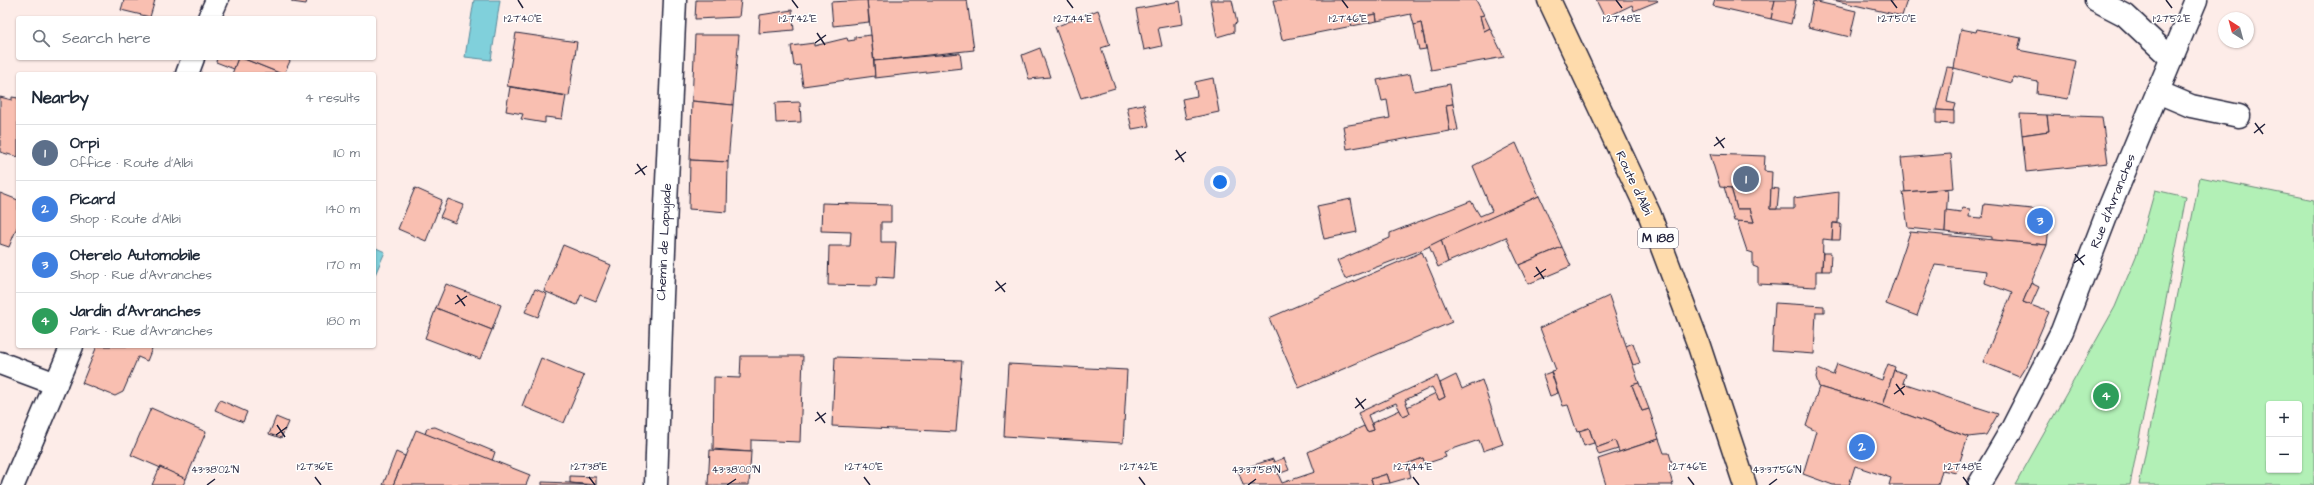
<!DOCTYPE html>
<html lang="en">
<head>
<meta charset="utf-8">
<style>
  :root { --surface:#fff; --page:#f6f6f7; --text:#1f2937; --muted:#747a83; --line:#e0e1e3; --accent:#db2777 }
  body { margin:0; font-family:"Architects Daughter",sans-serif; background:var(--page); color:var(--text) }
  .controls { position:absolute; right:12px; bottom:12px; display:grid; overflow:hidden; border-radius:4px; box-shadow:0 1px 3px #0004 }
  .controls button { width:36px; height:36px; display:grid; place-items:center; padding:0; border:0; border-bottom:1px solid var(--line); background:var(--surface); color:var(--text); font:20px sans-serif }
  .compass { position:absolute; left:2218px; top:12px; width:36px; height:36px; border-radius:50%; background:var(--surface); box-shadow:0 1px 3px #0004; rotate:324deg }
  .you { position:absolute; left:1220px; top:182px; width:14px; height:14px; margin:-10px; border:3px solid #fff; border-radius:50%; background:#1a73e8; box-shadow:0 0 0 6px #1a73e833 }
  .badge { display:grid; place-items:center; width:26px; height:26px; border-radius:50%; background:var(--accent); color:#fff; font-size:13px; font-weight:700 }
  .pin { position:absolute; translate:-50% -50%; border:2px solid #fff; box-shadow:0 1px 4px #0006 }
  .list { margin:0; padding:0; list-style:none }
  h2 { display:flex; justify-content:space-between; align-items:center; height:52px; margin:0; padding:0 16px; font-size:17px }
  h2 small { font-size:13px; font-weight:400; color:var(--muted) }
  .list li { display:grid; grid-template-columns:26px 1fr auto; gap:12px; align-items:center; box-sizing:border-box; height:56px; padding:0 16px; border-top:1px solid var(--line) }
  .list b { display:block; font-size:15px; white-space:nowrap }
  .list p { margin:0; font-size:13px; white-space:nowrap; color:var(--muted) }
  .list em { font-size:13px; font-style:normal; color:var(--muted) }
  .icon { flex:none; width:22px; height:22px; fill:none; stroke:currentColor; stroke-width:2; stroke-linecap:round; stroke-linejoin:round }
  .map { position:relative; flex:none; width:2314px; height:485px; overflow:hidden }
  .search { position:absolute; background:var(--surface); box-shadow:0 1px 3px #0004; left:16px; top:16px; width:360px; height:44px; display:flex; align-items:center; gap:10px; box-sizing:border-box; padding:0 14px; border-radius:4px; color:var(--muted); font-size:15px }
  .panel { position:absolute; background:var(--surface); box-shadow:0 1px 3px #0004; left:16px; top:72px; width:360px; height:276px; border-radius:4px }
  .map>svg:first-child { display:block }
  .green { fill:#b2f0b6; stroke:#6a8978; fill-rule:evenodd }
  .water { fill:#80d0db; stroke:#5a8a9b }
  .building { fill:#f9bfb1; stroke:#22223b }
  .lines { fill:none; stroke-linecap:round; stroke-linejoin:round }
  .minor-casing { stroke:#22223b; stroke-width:25 }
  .major-casing { stroke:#22223b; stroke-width:25 }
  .minor { stroke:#fff; stroke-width:22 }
  .major { stroke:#fedbac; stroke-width:22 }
  .ticks { fill:none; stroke:#22223b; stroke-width:1.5 }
  .labels { text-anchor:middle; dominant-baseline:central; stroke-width:3; stroke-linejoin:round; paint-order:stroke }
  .shield { fill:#fff; stroke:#646476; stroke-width:1 }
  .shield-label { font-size:12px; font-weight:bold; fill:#22223b }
  .street-label { font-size:13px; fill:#22223b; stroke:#fff }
  .ticks-label { font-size:10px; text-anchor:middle; fill:#22223b; stroke:#fff; stroke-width:3; stroke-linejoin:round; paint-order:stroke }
</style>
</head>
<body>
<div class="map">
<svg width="2314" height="485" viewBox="0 0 2314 485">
  <rect width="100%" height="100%" fill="#fdece8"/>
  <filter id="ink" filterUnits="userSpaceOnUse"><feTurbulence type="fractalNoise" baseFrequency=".025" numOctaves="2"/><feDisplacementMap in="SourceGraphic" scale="8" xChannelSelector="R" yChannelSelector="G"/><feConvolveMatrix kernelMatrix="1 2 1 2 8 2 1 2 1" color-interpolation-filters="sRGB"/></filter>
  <g filter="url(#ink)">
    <g class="green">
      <path d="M 2200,177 L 2314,200 L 2314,485 L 2139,485 ZM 2269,404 L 2299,404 L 2299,470 L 2269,470 Z"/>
      <path d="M 2155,190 L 2186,197 L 2130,485 L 2015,485 L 2115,307 L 2137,254 Z"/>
    </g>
    <g class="water">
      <path d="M 474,0 L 500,0 L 491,60 L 465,57 Z"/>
      <path d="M 374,247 L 385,252 L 374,277 Z"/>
    </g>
    <g class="building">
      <path d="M 124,0 L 155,0 L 150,17 L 121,10 Z"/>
      <path d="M 292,0 L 307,0 L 306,4 L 292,2 Z"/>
      <path d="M 696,0 L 741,0 L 739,17 L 695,19 Z"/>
      <path d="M 867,0 L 967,0 L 974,50 L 874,61 Z"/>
      <path d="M 867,0 L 869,22 L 833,26 L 831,2 Z"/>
      <path d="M 1210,0 L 1232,0 L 1237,23 L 1234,24 L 1234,32 L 1217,37 Z"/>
      <path d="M 1273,0 L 1476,0 L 1484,15 L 1480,16 L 1484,31 L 1490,28 L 1504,57 L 1431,70 L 1421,23 L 1414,25 L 1411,14 L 1377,21 L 1376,14 L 1350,19 L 1352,26 L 1282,40 Z"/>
      <path d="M 1596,0 L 1657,0 L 1658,1 L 1634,11 L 1632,5 L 1605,18 Z"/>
      <path d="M 1715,0 L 1775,0 L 1771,19 L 1713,6 Z"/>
      <path d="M 1775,0 L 1796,0 L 1791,24 L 1771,19 Z"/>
      <path d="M 1833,0 L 1907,0 L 1902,16 Z"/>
      <path d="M 1180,1 L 1183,24 L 1158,28 L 1162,46 L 1144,50 L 1136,9 Z"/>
      <path d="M 1813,1 L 1856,11 L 1850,37 L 1808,27 Z"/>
      <path d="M 792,10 L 794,30 L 759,33 L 760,15 Z"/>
      <path d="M 1098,10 L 1110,45 L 1101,48 L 1115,88 L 1081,98 L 1055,27 Z"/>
      <path d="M 1376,14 L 1377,21 L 1352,26 L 1350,19 Z"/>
      <path d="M 1484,15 L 1490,28 L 1484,31 L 1480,16 Z"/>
      <path d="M 1421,23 L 1426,49 L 1419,50 L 1414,25 Z"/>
      <path d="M 1961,29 L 1976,32 L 1977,29 L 2021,38 L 2018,50 L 2076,61 L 2068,99 L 2037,94 L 2038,82 L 2013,77 L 2012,83 L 1954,68 Z"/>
      <path d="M 516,33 L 577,42 L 569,96 L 507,86 Z"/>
      <path d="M 695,35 L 739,35 L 733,105 L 692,101 Z"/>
      <path d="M 871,35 L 875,76 L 803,86 L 800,65 L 794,66 L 791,46 L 814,43 L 814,46 L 847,38 L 848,41 L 855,40 L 855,37 Z"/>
      <path d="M 1040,48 L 1050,77 L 1029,79 L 1022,55 Z"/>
      <path d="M 960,53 L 962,68 L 875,78 L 874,61 Z"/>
      <path d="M 217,58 L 238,58 L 234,69 L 216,62 Z"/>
      <path d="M 238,58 L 242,58 L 282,74 L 232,74 Z"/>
      <path d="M 242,58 L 286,58 L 290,61 L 284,74 L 282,74 Z"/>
      <path d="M 1947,67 L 1954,68 L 1947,102 L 1956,104 L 1954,111 L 1936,110 Z"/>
      <path d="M 1410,74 L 1414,91 L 1450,84 L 1453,104 L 1446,105 L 1450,131 L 1347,149 L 1343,126 L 1390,118 L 1387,100 L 1382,101 L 1377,80 Z"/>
      <path d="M 1213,78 L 1219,112 L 1186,119 L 1182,99 L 1197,96 L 1195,82 Z"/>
      <path d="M 510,87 L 566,96 L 562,119 L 545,117 L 545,123 L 521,119 L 523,114 L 506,111 Z"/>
      <path d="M 0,97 L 12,100 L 12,97 L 18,98 L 18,157 L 0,152 Z"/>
      <path d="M 692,101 L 733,105 L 728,162 L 690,160 Z"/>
      <path d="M 800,102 L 801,122 L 776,123 L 775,103 Z"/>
      <path d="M 1144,104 L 1149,126 L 1132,129 L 1127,107 Z"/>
      <path d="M 1453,104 L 1458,130 L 1450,131 L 1446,105 Z"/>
      <path d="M 1936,110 L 1954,111 L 1954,124 L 1936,123 Z"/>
      <path d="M 2020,114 L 2047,115 L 2049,131 L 2022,135 Z"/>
      <path d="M 2047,115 L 2102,117 L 2108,163 L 2026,172 L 2022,135 L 2049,131 Z"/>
      <path d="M 1516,143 L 1539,196 L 1419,251 L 1345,279 L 1337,261 L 1390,238 L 1390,233 L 1471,201 L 1480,216 L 1492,211 L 1473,166 Z"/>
      <path d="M 1710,154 L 1765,156 L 1764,171 L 1772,172 L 1770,209 L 1794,209 L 1794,198 L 1839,192 L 1838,223 L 1833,223 L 1832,240 L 1823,239 L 1822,271 L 1816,271 L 1816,287 L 1758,284 L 1758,268 L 1753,266 L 1753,253 L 1747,251 L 1737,221 L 1754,222 L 1750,209 L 1737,209 L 1731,188 L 1720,187 Z"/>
      <path d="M 1951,154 L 1954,188 L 1905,192 L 1901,158 Z"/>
      <path d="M 690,160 L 728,162 L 727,212 L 689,209 Z"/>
      <path d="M 1724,187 L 1731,188 L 1737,209 L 1750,209 L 1754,222 L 1734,221 Z"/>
      <path d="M 415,188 L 442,200 L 426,241 L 398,229 Z"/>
      <path d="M 1771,188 L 1779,189 L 1777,209 L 1770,209 Z"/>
      <path d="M 1948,189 L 1945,232 L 1908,228 L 1903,192 Z"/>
      <path d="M 0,193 L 18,200 L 18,225 L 9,247 L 0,244 Z"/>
      <path d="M 1539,196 L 1562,247 L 1519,265 L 1506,237 L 1448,262 L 1441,240 Z"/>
      <path d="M 448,199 L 464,205 L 455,223 L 440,217 Z"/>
      <path d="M 1351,199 L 1357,232 L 1324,239 L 1317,206 Z"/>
      <path d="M 822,203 L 891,205 L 891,222 L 881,222 L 881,242 L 896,242 L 894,278 L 877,277 L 876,286 L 828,285 L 829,246 L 850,246 L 851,232 L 821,231 Z"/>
      <path d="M 1984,204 L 2051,211 L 2047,245 L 1992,240 L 1992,237 L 1945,232 L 1946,210 L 1961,212 L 1962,208 L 1970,209 L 1969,217 L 1982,218 Z"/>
      <path d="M 1833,223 L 1841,224 L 1840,240 L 1832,240 Z"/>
      <path d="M 1910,232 L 2047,245 L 2023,302 L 2049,312 L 2026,366 L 2019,377 L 1983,362 L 2012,293 L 1985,283 L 1987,271 L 1935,265 L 1917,316 L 1886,304 Z"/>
      <path d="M 1441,240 L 1448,262 L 1438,267 L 1429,246 Z"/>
      <path d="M 563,245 L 611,265 L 596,301 L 581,295 L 577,305 L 544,291 Z"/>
      <path d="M 1562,247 L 1571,266 L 1528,284 L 1519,265 Z"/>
      <path d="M 1422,252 L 1452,322 L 1299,388 L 1269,318 Z"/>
      <path d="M 1823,253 L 1831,253 L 1830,271 L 1822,271 Z"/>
      <path d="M 2031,283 L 2039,287 L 2031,305 L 2023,302 Z"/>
      <path d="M 446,284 L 501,305 L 492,330 L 436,308 Z"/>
      <path d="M 535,289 L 547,294 L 538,317 L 525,312 Z"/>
      <path d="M 1609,296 L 1639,383 L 1632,385 L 1642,411 L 1649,409 L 1659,439 L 1619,452 L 1615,441 L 1596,448 L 1589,428 L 1577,432 L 1568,405 L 1563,406 L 1551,371 L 1556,370 L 1540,328 Z"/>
      <path d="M 1775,303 L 1824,306 L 1824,312 L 1816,312 L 1814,354 L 1772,351 Z"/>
      <path d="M 436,308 L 492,330 L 480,359 L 425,338 Z"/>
      <path d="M 1633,343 L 1640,363 L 1633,365 L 1626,346 Z"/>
      <path d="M 97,346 L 153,346 L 147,361 L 138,357 L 123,392 L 115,396 L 82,383 Z"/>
      <path d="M 741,356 L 803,356 L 800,442 L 751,440 L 751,452 L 713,449 L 714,377 L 740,378 Z"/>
      <path d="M 835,357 L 962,361 L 956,432 L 832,426 Z"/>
      <path d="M 541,358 L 584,376 L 564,423 L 522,406 Z"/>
      <path d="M 1008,364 L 1127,370 L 1123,443 L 1004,436 Z"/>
      <path d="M 1837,364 L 1882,380 L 1888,364 L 1895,367 L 1883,406 L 1819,387 L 1816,377 L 1818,369 L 1833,375 Z"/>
      <path d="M 1894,370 L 1906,374 L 1903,383 L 1998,414 L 1986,435 L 1968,437 L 1883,406 Z"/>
      <path d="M 1551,372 L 1558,393 L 1550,396 L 1543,375 Z"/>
      <path d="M 1456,375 L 1462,389 L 1482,380 L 1503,444 L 1483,451 L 1479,440 L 1444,452 L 1446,457 L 1425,464 L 1423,458 L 1407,464 L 1411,477 L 1390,483 L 1387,474 L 1371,479 L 1373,485 L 1243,485 L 1238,470 L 1273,459 L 1274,462 L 1284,458 L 1289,470 L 1278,474 L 1282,483 L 1315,472 L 1308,452 L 1364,426 L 1367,432 L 1374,430 L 1372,423 L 1400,410 L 1403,416 L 1410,413 L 1407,407 L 1436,393 L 1439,400 L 1445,397 L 1440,383 Z"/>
      <path d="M 1437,376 L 1445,397 L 1439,400 L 1432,387 L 1405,400 L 1410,413 L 1403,416 L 1396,403 L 1368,415 L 1374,430 L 1367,432 L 1358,413 Z"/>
      <path d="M 1639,383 L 1649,409 L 1642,411 L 1632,385 Z"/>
      <path d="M 1819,387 L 1883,406 L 1968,437 L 1956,473 L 1942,470 L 1938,485 L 1889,485 L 1891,478 L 1855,466 L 1849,485 L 1833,485 L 1803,474 L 1816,431 L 1806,426 Z"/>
      <path d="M 220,400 L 247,412 L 243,422 L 215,410 Z"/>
      <path d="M 151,408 L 206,432 L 186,479 L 131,455 Z"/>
      <path d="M 276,417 L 288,422 L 281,438 L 269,434 Z"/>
      <path d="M 435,427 L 495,452 L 492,461 L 425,434 L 427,428 Z"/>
      <path d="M 1589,428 L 1594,443 L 1584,446 L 1579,431 Z"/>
      <path d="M 416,430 L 530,475 L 526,485 L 393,485 Z"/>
      <path d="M 1659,439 L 1664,453 L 1669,453 L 1674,469 L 1669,471 L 1673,485 L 1606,485 L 1598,459 Z"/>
      <path d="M 1615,441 L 1618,449 L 1599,455 L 1596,448 Z"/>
      <path d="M 710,450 L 751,452 L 749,485 L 708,485 Z"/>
      <path d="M 396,452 L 405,456 L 393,485 L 383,485 Z"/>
      <path d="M 1423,458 L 1425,464 L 1409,470 L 1407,464 Z"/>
      <path d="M 160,467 L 186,479 L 183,485 L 152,485 Z"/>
      <path d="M 1387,474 L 1390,483 L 1373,485 L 1371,479 Z"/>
      <path d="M 570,476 L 596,477 L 596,485 L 570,483 Z"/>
      <path d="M 542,482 L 570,483 L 587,485 L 542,485 Z"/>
    </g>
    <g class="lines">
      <g class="minor-casing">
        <g id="minor">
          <path d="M 2096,0 L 2125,15 L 2172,59"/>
          <path d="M 209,18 L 217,0"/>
          <path d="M 187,74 L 193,58"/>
          <path d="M 2158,92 L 2191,106 L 2239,116"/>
          <path d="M 0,363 L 56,384"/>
          <path d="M 13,485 L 72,346"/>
          <path d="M 656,485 L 662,296 L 675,0"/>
          <path d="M 1979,485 L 2013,427 L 2062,331 L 2110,206 L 2196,0"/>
        </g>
      </g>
      <g class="major-casing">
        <path id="major" d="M 1549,0 L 1649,213 L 1698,343 L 1745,485"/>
      </g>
      <use href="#minor" class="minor"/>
      <use href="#major" class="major"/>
    </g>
  </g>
  <path class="ticks" d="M 518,0 L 523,8M 792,0 L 798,8M 1067,0 L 1073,8M 1342,0 L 1348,8M 1616,0 L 1622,8M 1891,0 L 1897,8M 2166,0 L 2172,8M 817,33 L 825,45M 815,43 L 826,35M 2255,123 L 2263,134M 2254,133 L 2265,124M 1716,137 L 1724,148M 1714,146 L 1725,138M 1176,150 L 1184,162M 1175,160 L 1186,152M 637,164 L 645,175M 635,174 L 647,166M 2075,254 L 2084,265M 2074,263 L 2085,255M 1536,267 L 1544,279M 1534,277 L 1546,269M 996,281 L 1005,292M 995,291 L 1006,283M 457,295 L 465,306M 455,304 L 467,296M 1896,384 L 1904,395M 1894,394 L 1905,386M 1356,398 L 1364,409M 1355,408 L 1366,399M 817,412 L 825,423M 815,421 L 826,413M 277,425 L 285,437M 276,435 L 287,427M 315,477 L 321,485M 589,477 L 595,485M 864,477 L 870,485M 1139,477 L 1145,485M 1413,477 L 1419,485M 1688,477 L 1694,485M 1963,477 L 1969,485M 207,485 L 215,479M 727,485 L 736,479M 1248,485 L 1256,479M 1769,485 L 1777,479"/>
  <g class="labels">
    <rect class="shield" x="1638" y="228" width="40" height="20" rx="3"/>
    <g class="shield-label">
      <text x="1658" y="238">M 188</text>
    </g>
    <g class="street-label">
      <text transform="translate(1634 183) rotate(65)">Route d'Albi</text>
      <text transform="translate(2113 201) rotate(-68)">Rue d'Avranches</text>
      <text transform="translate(664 242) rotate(-87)">Chemin de Lapujade</text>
    </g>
  </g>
  <g class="ticks-label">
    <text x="523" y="22">1°27'40"E</text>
    <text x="798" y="22">1°27'42"E</text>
    <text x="1073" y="22">1°27'44"E</text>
    <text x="1348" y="22">1°27'46"E</text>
    <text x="1622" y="22">1°27'48"E</text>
    <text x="1897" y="22">1°27'50"E</text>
    <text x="2172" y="22">1°27'52"E</text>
    <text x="315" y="470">1°27'36"E</text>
    <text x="589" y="470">1°27'38"E</text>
    <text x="864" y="470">1°27'40"E</text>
    <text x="1139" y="470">1°27'42"E</text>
    <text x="1413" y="470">1°27'44"E</text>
    <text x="1688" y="470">1°27'46"E</text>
    <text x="1963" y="470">1°27'48"E</text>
    <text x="215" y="473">43°38'02"N</text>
    <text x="736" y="473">43°38'00"N</text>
    <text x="1256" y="473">43°37'58"N</text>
    <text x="1777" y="473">43°37'56"N</text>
  </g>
</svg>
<div class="controls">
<button>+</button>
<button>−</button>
</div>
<svg class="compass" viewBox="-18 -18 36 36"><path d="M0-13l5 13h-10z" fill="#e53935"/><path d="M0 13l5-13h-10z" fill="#747a83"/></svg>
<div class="you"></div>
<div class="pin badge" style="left:1746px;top:179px;background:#5c6f8a">1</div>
<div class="pin badge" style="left:1862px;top:447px;background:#3f7fe0">2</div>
<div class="pin badge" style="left:2040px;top:221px;background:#3f7fe0">3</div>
<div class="pin badge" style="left:2106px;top:396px;background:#2e9e5b">4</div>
<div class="search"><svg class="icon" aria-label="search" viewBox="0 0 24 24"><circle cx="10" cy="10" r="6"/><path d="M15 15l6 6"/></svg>Search here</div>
<section class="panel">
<h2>Nearby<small>4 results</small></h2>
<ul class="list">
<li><span class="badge" style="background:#5c6f8a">1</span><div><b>Orpi</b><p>Office · Route d'Albi</p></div><em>110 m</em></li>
<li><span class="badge" style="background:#3f7fe0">2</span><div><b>Picard</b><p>Shop · Route d'Albi</p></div><em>140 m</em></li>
<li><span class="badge" style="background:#3f7fe0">3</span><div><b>Oterelo Automobile</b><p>Shop · Rue d'Avranches</p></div><em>170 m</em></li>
<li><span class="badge" style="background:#2e9e5b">4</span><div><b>Jardin d'Avranches</b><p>Park · Rue d'Avranches</p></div><em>180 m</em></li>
</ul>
</section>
</div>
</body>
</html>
